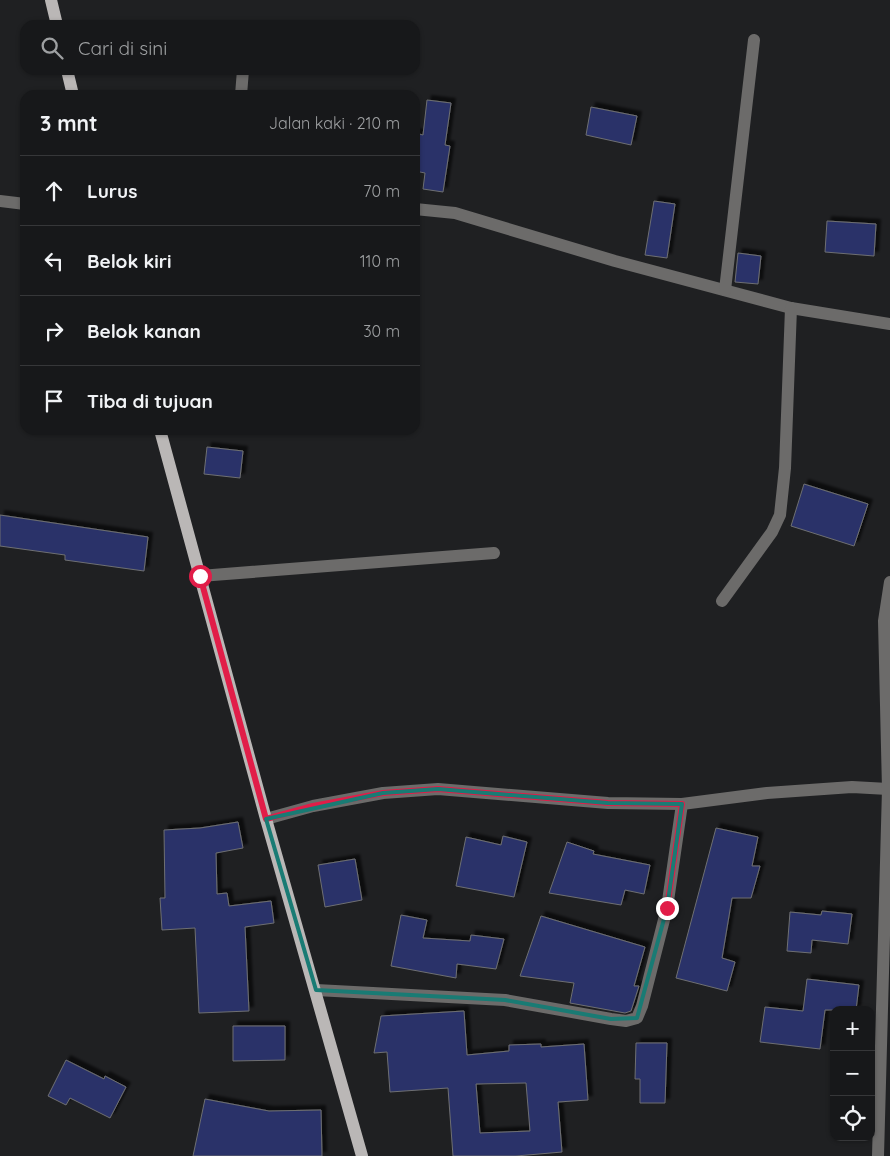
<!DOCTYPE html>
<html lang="id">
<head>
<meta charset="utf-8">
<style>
  :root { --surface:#17181a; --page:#242527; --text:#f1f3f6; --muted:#9ea0a2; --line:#363739 }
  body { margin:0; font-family:Quicksand,sans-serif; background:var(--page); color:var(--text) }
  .controls { position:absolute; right:15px; bottom:15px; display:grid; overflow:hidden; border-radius:10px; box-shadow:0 1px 4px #0004 }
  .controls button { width:45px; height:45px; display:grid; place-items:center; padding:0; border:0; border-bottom:1px solid var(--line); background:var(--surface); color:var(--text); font:25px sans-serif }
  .stop { position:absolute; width:15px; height:15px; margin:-11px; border:4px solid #e11d48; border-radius:50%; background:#fff }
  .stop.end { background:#e11d48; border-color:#fff; box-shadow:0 1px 5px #0008 }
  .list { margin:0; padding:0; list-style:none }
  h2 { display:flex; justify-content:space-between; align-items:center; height:65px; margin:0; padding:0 20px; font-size:21px }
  h2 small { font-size:16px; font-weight:400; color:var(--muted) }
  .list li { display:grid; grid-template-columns:32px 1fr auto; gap:15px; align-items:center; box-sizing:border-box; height:70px; padding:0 20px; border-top:1px solid var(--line) }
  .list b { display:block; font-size:19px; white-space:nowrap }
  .list em { font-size:16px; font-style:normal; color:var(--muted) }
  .icon { flex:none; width:28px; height:28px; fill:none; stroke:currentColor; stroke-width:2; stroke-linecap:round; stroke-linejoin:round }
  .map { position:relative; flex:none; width:890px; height:1156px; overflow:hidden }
  .search { position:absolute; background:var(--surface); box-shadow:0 1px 4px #0004; left:20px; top:20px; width:400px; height:55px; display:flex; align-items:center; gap:12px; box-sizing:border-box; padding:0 18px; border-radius:15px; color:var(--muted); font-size:19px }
  .panel { position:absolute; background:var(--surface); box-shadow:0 1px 4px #0004; left:20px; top:90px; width:400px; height:345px; border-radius:15px }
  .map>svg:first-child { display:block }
  .building { fill:#2a3369; stroke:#6e6f72; fill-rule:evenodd; filter:url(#shadow) }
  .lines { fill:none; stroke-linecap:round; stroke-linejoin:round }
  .minor { stroke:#6c6b6a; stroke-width:12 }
  .major { stroke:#bab7b6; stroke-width:12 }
  .route { stroke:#e11d48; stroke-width:6 }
  .marked { fill:none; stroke:#197b74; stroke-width:4; stroke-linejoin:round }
</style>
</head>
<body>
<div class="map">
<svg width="890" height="1156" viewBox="0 0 890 1156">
  <defs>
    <filter id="shadow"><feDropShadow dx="4.5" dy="-4.5" stdDeviation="1" flood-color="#0009"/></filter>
  </defs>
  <rect width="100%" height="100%" fill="#1f2022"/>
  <g class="building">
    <path d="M 427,100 L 451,103 L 445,145 L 450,146 L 443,192 L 423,189 L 425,173 L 415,171 L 415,133 L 423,135 Z"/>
    <path d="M 591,107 L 637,116 L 631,145 L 586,135 Z"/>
    <path d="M 654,201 L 675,204 L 667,258 L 645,255 Z"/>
    <path d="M 827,221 L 876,224 L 874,256 L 825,252 Z"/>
    <path d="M 738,253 L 761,256 L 758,284 L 735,282 Z"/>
    <path d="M 207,447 L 243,451 L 240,478 L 204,474 Z"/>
    <path d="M 804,484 L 868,504 L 854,546 L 791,526 Z"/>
    <path d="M 0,515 L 148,537 L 144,571 L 65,560 L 65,555 L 0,546 Z"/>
    <path d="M 238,822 L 243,848 L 216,853 L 217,894 L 227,893 L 229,906 L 271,901 L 274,923 L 245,927 L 249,1011 L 199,1013 L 195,928 L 162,930 L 160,898 L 165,898 L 164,830 L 200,828 Z"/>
    <path d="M 716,828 L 758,837 L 752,866 L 760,866 L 751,898 L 732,898 L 722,958 L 735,962 L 727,991 L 676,978 Z"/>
    <path d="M 503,836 L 527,842 L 514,897 L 456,886 L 466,837 L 501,845 Z"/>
    <path d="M 567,842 L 594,851 L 593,854 L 650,865 L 644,894 L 625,890 L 621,905 L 549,893 Z"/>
    <path d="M 355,859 L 362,900 L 325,907 L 318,865 Z"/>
    <path d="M 822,911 L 852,914 L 848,944 L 812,940 L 811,953 L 787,951 L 790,912 L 821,915 Z"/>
    <path d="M 401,915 L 427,920 L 423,938 L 470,941 L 471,935 L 504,939 L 496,969 L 457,964 L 456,978 L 391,966 Z"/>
    <path d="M 541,916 L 645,947 L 634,986 L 639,986 L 631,1011 L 625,1013 L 570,1003 L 574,983 L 520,976 Z"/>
    <path d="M 807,979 L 859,985 L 856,1010 L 825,1010 L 820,1049 L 760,1042 L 765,1007 L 803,1011 Z"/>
    <path d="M 464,1011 L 467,1055 L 509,1051 L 509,1045 L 541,1044 L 541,1047 L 584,1044 L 588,1100 L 558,1102 L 562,1152 L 516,1156 L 453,1156 L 448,1088 L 390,1092 L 387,1052 L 374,1053 L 381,1016 ZM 526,1083 L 530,1131 L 480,1133 L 476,1084 Z"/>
    <path d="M 233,1026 L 285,1026 L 285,1060 L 233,1061 Z"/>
    <path d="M 636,1043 L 667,1043 L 665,1103 L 640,1103 L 640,1079 L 635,1079 Z"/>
    <path d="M 66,1060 L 104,1079 L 105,1076 L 126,1087 L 110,1118 L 70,1098 L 66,1105 L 48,1096 Z"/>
    <path d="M 205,1099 L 269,1111 L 321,1110 L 322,1156 L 193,1156 Z"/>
  </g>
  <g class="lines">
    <g class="minor">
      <path d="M 241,95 L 243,70"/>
      <path d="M 0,201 L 25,204"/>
      <path d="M 415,209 L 455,213 L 615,261 L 791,308 L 890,324"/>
      <path d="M 725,290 L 754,40"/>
      <path d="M 200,576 L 494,553"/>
      <path d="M 722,601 L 772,532 L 780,515 L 785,468 L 791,308"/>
      <path d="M 266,819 L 313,806 L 383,793 L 438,789 L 608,803 L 682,804 L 767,793 L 852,787 L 888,789"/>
      <path d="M 316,990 L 505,1000 L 611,1019 L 626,1021 L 637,1018 L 642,1006 L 667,908 L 682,804"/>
      <path d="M 878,1156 L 888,789 L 884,621 L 890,582"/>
    </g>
    <g class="major">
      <path d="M 51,0 L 57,25"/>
      <path d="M 67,70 L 73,95"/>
      <path d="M 160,430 L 266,819 L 362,1156"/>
    </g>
  </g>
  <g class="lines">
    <path class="route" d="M 200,576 L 266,819 L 313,806 L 383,793 L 438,789 L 608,803 L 682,804 L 667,908"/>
  </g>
  <path class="marked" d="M 438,789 L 608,803 L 682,804 L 667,908 L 637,1018 L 611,1019 L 505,1000 L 316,990 L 266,819 L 383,793 Z"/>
</svg>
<div class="controls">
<button>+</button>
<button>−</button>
<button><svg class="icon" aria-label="locate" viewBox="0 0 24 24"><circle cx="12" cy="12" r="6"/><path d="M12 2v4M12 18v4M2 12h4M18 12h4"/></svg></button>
</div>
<div class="stop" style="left:200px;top:576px"></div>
<div class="stop end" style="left:667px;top:908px"></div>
<div class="search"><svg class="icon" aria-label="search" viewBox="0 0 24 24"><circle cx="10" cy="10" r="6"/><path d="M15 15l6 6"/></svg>Cari di sini</div>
<section class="panel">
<h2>3 mnt<small>Jalan kaki · 210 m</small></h2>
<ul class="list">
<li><svg class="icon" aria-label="ahead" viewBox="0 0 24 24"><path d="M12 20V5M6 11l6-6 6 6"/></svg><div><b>Lurus</b></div><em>70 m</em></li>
<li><svg class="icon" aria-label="left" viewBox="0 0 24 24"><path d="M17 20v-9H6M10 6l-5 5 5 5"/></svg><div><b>Belok kiri</b></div><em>110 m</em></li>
<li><svg class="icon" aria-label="right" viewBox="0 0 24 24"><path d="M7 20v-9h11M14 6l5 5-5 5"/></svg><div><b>Belok kanan</b></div><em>30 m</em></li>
<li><svg class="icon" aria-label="arrive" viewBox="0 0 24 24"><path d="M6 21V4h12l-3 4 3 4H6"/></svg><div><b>Tiba di tujuan</b></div></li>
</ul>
</section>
</div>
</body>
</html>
